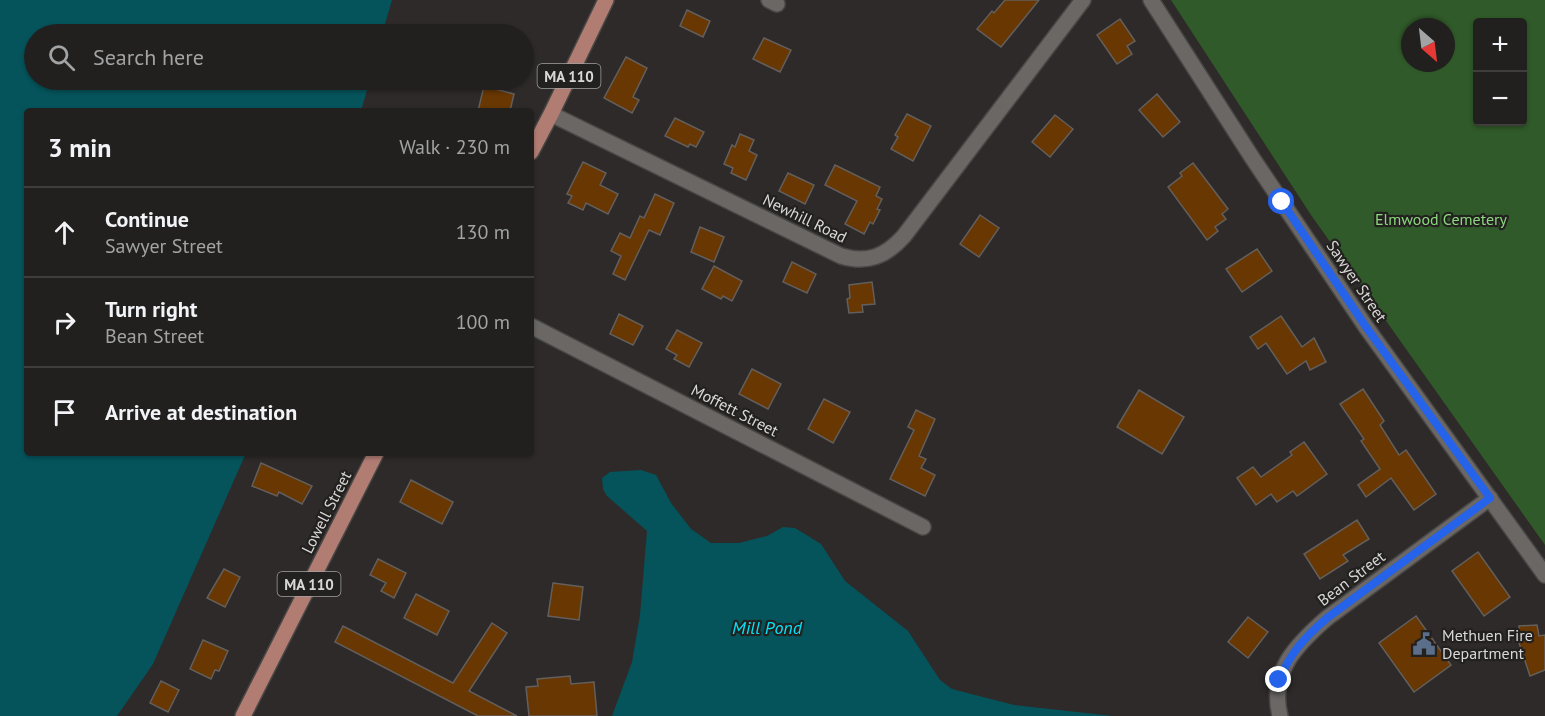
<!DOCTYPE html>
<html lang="en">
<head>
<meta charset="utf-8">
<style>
  :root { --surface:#22201f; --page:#2a2828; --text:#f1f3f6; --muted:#a2a3a4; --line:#3f3e3d }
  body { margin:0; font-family:"PT Sans",sans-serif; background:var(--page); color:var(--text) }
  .controls { position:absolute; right:18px; top:18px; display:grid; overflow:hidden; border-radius:6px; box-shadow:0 2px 4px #0004 }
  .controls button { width:54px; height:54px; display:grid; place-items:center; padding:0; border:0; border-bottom:2px solid var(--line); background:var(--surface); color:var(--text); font:30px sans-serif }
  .compass { position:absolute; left:1401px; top:18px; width:54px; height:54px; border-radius:50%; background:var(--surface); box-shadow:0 2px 4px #0004; rotate:152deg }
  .stop { position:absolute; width:18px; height:18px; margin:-14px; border:4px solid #2563eb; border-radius:50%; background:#fff }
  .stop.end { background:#2563eb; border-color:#fff; box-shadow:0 2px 6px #0008 }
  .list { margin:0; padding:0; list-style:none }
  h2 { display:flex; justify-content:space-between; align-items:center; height:78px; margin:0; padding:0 24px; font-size:26px }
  h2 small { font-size:20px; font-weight:400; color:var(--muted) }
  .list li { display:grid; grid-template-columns:39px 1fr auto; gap:18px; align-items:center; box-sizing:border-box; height:90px; padding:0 24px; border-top:2px solid var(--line) }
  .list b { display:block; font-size:22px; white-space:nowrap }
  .list p { margin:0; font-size:20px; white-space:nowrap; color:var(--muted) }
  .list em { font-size:20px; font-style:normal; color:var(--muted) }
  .icon { flex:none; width:33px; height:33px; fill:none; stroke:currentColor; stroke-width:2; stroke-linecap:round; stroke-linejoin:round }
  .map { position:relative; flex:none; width:1545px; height:716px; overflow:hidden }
  .search { position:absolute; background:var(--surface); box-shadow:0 2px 4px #0004; left:24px; top:24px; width:510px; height:66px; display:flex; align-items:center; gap:15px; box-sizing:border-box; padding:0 21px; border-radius:33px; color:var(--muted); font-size:22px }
  .panel { position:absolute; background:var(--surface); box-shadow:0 2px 4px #0004; left:24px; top:108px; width:510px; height:348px; border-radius:6px }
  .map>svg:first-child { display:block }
  .green { fill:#305a29; fill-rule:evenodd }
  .water { fill:#05545c }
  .building { fill:#683702; stroke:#625f5d; stroke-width:1.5 }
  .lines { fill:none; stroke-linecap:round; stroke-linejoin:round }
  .minor-casing { stroke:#484644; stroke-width:18 }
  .major-casing { stroke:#484644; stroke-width:18 }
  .minor { stroke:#6a6765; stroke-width:15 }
  .major { stroke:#b17d73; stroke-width:15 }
  .route { stroke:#2563eb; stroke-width:8 }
  .labels { text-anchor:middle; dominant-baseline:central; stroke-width:4.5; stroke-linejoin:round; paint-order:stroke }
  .shield { fill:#23211f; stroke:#a2a1a0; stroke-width:1.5 }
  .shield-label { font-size:15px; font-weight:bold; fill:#d9d8d7 }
  .street-label { font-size:16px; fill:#d9d8d7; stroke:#23211f }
  .park-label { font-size:16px; fill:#8bd87e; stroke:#23211f }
  .poi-label { font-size:16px; fill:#d9d8d7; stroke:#23211f; text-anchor:start }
  .water-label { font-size:18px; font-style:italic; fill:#02e4f9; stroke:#23211f }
</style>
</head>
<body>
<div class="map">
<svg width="1545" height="716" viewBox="0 0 1545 716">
  <rect width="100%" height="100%" fill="#2d2a29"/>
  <path class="green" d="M 1171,0 L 1545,0 L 1545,545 L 1311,215 ZM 1478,22 L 1522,22 L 1522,122 L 1478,122 ZM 1410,27 L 1446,27 L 1446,63 L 1410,63 Z"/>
  <g class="water">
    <path d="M 0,0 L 392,0 L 382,34 L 34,34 L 34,80 L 370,80 L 361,111 L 27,111 L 27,453 L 246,453 L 153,664 L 117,716 L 0,716 Z"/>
    <path d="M 641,470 L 656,475 L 671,503 L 691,529 L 711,543 L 739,543 L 767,536 L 783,527 L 795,528 L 821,544 L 845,581 L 908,631 L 940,680 L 952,689 L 1014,705 L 1113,716 L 612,716 L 632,662 L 640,615 L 647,531 L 607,496 L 603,489 L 602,478 L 610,472 Z"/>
  </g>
  <g class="building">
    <path d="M 1005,0 L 1039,0 L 1001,47 L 977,29 L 992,11 L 994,13 Z"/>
    <path d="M 687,10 L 710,21 L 703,37 L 680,26 Z"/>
    <path d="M 1120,19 L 1135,41 L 1127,46 L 1132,54 L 1117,64 L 1097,35 Z"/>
    <path d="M 764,38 L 791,50 L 780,72 L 753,59 Z"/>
    <path d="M 626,57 L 647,68 L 633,97 L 639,100 L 632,113 L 604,98 Z"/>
    <path d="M 484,86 L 514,94 L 510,111 L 478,111 Z"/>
    <path d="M 1157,94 L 1180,122 L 1163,137 L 1139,110 Z"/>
    <path d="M 907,114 L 931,126 L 913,161 L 891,149 L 898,137 L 895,135 Z"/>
    <path d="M 1055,115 L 1073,129 L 1050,157 L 1032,142 Z"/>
    <path d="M 675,118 L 704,132 L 696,147 L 690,144 L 688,147 L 665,136 Z"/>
    <path d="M 740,134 L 754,140 L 749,151 L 757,155 L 746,180 L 731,173 L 733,168 L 724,164 L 732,145 L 735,147 Z"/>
    <path d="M 583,162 L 606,173 L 600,185 L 618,194 L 608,214 L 586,203 L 583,210 L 568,203 L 572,196 L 567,194 Z"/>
    <path d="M 1193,163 L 1228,209 L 1222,214 L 1226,219 L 1215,227 L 1218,231 L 1207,240 L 1168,187 L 1182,176 L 1180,173 Z"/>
    <path d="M 835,165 L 880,187 L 876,196 L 882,199 L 877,209 L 880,210 L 873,224 L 870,222 L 864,234 L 845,224 L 857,201 L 825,185 Z"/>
    <path d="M 788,173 L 814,185 L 805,204 L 779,191 Z"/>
    <path d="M 655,194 L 674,203 L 660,235 L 649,230 L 625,280 L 613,274 L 621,256 L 611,251 L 620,233 L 630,238 L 640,216 L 644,218 Z"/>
    <path d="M 980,215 L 999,228 L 979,257 L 960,244 Z"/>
    <path d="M 700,227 L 724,237 L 714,262 L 691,252 Z"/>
    <path d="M 1257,249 L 1272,271 L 1242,292 L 1226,269 Z"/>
    <path d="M 792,262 L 816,274 L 807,293 L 783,282 Z"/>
    <path d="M 714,266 L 742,281 L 732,301 L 723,296 L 721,299 L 702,289 Z"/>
    <path d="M 872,282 L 875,304 L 862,305 L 863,312 L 849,313 L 847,299 L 850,298 L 849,285 Z"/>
    <path d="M 619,314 L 643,326 L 633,345 L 610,334 Z"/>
    <path d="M 1281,316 L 1302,347 L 1314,338 L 1326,362 L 1310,370 L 1306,361 L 1287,374 L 1266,343 L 1258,349 L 1250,337 Z"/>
    <path d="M 677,330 L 702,343 L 689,367 L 674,359 L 677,355 L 666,349 Z"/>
    <path d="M 752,369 L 781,384 L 768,409 L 739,394 Z"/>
    <path d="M 1363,389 L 1384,421 L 1380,425 L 1399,455 L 1406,450 L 1436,494 L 1414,510 L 1391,478 L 1366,497 L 1358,485 L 1380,469 L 1361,441 L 1364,439 L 1340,404 Z"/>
    <path d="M 1139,390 L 1184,417 L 1162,454 L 1117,427 Z"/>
    <path d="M 824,399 L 850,412 L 833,443 L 808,429 Z"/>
    <path d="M 916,410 L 935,419 L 919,456 L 926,459 L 921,468 L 935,475 L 925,496 L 890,479 L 914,430 L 908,427 Z"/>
    <path d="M 1304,442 L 1327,474 L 1297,496 L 1293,491 L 1277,502 L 1271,494 L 1256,505 L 1237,478 L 1253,467 L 1261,477 L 1292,455 L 1290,452 Z"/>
    <path d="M 261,463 L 312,486 L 302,504 L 279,492 L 277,496 L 252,486 Z"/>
    <path d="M 411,480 L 453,502 L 442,524 L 400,502 Z"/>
    <path d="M 1357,520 L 1369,539 L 1343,555 L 1348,561 L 1320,579 L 1304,554 Z"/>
    <path d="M 1478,552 L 1510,597 L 1484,616 L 1452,571 Z"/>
    <path d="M 378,559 L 406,573 L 394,598 L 381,591 L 386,583 L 370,575 Z"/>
    <path d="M 224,569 L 240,577 L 225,607 L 207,598 Z"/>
    <path d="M 553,583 L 583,587 L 579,620 L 548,616 Z"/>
    <path d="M 416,594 L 449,611 L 437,635 L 404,618 Z"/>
    <path d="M 1416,616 L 1451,665 L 1414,692 L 1379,643 Z"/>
    <path d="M 1248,617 L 1268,632 L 1248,658 L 1228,642 Z"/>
    <path d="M 492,623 L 507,633 L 469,691 L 517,716 L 478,716 L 335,642 L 343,626 L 453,683 Z"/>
    <path d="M 1537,625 L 1539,636 L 1545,635 L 1545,670 L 1530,676 L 1519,643 L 1519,626 Z"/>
    <path d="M 203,640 L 228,651 L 219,671 L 215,670 L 211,679 L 190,669 Z"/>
    <path d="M 570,676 L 571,684 L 594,682 L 597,716 L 529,716 L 526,687 L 538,686 L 537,679 Z"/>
    <path d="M 161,681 L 179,690 L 168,712 L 150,703 Z"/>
  </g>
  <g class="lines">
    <g class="minor-casing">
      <g id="minor">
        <path d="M 769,0 L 777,4"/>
        <path d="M 1151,0 L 1253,159 L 1366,327 L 1545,575"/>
        <path d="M 551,114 L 841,256 C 868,264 886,256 904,236 L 1083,0"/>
        <path d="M 531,326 L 923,527"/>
        <path d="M 1280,716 C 1269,672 1296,645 1327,618 L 1490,498"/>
      </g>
    </g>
    <g class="major-casing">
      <g id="major">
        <path d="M 531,152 L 551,114 L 606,0"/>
        <path d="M 243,716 L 376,453"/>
      </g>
    </g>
    <use href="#minor" class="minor"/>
    <use href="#major" class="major"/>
  </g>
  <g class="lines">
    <path class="route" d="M 1279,680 C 1291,652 1304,638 1327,618 L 1490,498 L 1366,327 L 1282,202"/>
  </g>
  <defs>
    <g id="civic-bare" transform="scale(1.8)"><path d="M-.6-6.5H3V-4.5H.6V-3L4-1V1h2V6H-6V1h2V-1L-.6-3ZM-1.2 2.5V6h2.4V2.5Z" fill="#5c6f8a" stroke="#23211f" stroke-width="2.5" paint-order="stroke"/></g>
  </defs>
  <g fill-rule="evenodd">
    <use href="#civic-bare" x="1424" y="644"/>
  </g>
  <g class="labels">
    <g class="shield">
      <rect x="537.5" y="64" width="63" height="24" rx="4.5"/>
      <rect x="277.5" y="572" width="63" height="24" rx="4.5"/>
    </g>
    <g class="shield-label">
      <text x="569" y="76">MA 110</text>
      <text x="309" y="584">MA 110</text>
    </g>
    <g class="street-label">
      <text transform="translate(805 218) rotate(26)">Newhill Road</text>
      <text transform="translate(1357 281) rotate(56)">Sawyer Street</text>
      <text transform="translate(735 410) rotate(27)">Moffett Street</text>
      <text transform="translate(326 512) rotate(-63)">Lowell Street</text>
      <text transform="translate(1351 578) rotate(-37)">Bean Street</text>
    </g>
    <g class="park-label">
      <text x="1441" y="219">Elmwood Cemetery</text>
    </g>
    <g class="poi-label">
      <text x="1442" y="635">Methuen Fire<tspan x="1442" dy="18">Department</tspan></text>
    </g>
    <g class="water-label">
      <text x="767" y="627">Mill Pond</text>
    </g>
  </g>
</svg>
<div class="controls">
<button>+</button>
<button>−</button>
</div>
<svg class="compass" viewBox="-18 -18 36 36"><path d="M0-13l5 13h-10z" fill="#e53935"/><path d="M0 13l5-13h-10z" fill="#a2a3a4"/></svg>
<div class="stop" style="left:1282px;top:202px"></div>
<div class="stop end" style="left:1279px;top:680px"></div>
<div class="search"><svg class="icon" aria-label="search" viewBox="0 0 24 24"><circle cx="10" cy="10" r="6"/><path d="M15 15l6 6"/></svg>Search here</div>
<section class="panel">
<h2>3 min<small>Walk · 230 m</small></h2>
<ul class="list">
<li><svg class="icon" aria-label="ahead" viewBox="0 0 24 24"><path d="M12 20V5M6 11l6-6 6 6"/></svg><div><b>Continue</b><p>Sawyer Street</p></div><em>130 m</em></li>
<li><svg class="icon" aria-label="right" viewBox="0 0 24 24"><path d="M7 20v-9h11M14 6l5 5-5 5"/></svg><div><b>Turn right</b><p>Bean Street</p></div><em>100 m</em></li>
<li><svg class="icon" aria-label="arrive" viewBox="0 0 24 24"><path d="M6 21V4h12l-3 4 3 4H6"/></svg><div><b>Arrive at destination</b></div></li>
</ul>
</section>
</div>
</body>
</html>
